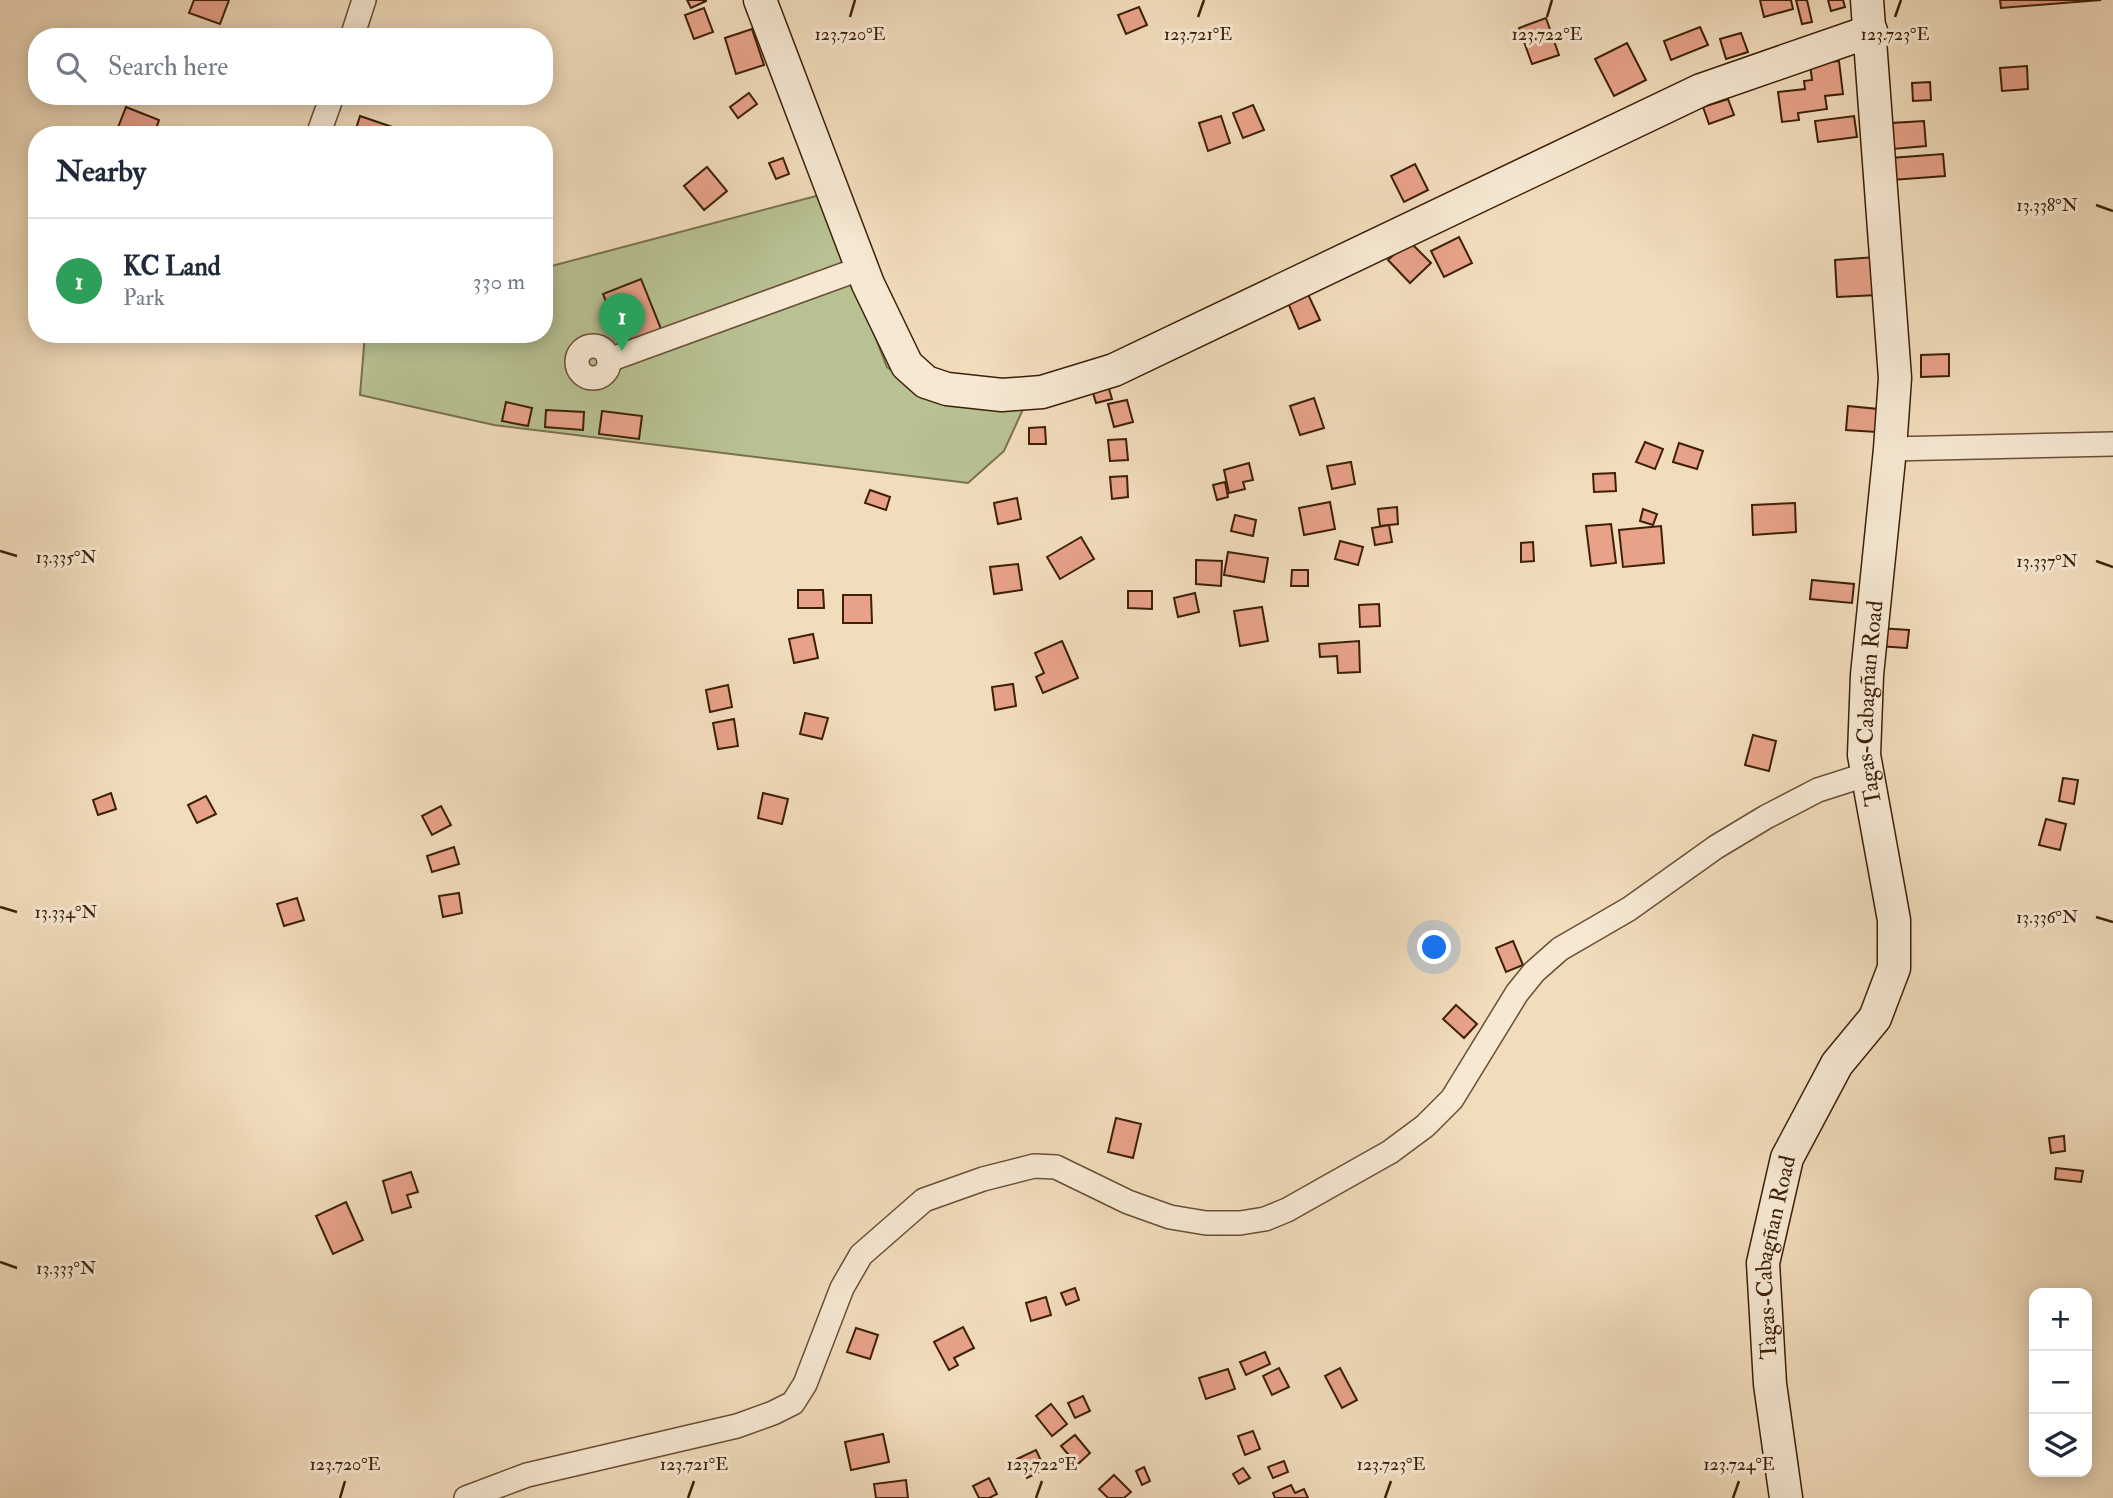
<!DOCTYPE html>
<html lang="en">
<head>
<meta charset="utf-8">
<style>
  :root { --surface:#fff; --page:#f2f2f3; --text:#1f2937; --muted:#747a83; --line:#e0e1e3; --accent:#8f2418 }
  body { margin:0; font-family:"IM FELL Double Pica",serif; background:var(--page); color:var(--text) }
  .controls { position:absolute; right:21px; bottom:21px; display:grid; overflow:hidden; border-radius:14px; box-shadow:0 4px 18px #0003 }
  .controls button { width:63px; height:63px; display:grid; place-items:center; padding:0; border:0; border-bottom:2px solid var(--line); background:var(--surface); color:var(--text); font:35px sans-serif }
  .you { position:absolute; left:1435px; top:948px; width:24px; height:24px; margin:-18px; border:5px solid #fff; border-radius:50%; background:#1a73e8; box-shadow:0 0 0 10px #1a73e833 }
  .badge { display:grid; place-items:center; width:46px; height:46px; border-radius:50%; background:var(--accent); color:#fff; font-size:23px; font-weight:700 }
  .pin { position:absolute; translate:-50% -58px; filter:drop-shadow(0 2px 4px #0008) }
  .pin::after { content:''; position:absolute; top:37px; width:24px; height:21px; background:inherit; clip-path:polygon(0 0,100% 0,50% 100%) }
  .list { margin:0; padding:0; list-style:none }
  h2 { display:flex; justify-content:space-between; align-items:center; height:91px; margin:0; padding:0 28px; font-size:30px }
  h2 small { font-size:23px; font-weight:400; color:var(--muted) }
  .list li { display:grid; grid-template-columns:46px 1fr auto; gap:21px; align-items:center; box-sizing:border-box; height:126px; padding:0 28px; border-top:2px solid var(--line) }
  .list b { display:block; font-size:26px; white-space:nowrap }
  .list p { margin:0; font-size:23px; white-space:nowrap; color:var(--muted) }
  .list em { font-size:23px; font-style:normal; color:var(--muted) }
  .icon { flex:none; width:38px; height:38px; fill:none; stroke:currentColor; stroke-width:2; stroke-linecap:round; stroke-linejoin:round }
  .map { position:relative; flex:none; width:2113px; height:1498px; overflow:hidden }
  .search { position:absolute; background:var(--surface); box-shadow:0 4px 18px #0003; left:28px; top:28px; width:525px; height:77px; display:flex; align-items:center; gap:18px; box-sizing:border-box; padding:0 24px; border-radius:28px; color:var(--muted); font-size:26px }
  .panel { position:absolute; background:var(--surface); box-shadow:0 4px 18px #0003; left:28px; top:126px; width:525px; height:217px; border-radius:28px }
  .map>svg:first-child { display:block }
  .green { fill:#b8c192; stroke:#7a704c; stroke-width:2 }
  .building { fill:#e8a289; stroke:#3d2006; stroke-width:2 }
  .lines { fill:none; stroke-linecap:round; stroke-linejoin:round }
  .street-casing { stroke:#6a4f34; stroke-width:26 }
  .secondary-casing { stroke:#3d2006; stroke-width:35 }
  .street { stroke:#f6e8d3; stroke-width:23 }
  .secondary { stroke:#f6e8d3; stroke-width:32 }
  .ticks { fill:none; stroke:#3d2006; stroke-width:2.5 }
  .labels { text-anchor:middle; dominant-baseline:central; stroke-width:6; stroke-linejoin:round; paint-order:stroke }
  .street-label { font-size:23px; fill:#3d2006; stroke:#f6e8d3 }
  .ticks-label { font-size:18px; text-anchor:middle; fill:#3d2006; stroke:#f6e8d3; stroke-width:6; stroke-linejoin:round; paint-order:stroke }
</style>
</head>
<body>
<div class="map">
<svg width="2113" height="1498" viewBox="0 0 2113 1498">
  <rect width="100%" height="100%" fill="#f1dcbc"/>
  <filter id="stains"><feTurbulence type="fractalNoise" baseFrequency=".00286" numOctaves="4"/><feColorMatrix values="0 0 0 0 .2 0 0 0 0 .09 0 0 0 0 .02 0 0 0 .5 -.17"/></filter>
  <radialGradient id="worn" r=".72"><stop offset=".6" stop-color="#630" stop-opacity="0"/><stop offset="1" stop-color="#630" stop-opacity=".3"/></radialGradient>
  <path class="green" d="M 820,195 L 887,367 L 931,397 L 1024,407 L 1004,451 L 968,483 L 494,425 L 360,395 L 365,334 L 544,334 L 544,268 Z"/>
  <g class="building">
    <path d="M 194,0 L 229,0 L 220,24 L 189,13 Z"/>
    <path d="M 687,0 L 706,0 L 706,1 L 691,8 Z"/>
    <path d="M 1760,0 L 1791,0 L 1793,9 L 1764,17 Z"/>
    <path d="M 1796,0 L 1807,0 L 1812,22 L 1802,24 Z"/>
    <path d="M 1828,0 L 1843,0 L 1845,7 L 1831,11 Z"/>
    <path d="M 2000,0 L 2101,0 L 2001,8 Z"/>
    <path d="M 1139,7 L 1147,25 L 1126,34 L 1118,15 Z"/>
    <path d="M 704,8 L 713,32 L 694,39 L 685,15 Z"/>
    <path d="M 1546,18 L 1559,55 L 1532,64 L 1519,28 Z"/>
    <path d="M 1700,27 L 1708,45 L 1671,60 L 1664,41 Z"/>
    <path d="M 752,29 L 764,65 L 736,74 L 725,38 Z"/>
    <path d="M 1741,33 L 1748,52 L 1726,59 L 1720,39 Z"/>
    <path d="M 1627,43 L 1646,80 L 1614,96 L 1595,59 Z"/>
    <path d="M 1839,61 L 1843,94 L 1825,96 L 1827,109 L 1798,113 L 1799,120 L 1782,122 L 1778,92 L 1805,89 L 1804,81 L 1812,80 L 1810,64 Z"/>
    <path d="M 2027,66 L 2028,89 L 2002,91 L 2000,68 Z"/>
    <path d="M 1930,82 L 1931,100 L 1913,101 L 1912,83 Z"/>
    <path d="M 749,93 L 757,104 L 738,118 L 730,107 Z"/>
    <path d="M 1728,99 L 1734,115 L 1709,124 L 1703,107 Z"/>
    <path d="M 1253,105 L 1264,130 L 1243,138 L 1233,113 Z"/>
    <path d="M 126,107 L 159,120 L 154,135 L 115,135 Z"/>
    <path d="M 360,116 L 398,129 L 396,135 L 354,135 Z"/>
    <path d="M 1221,116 L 1230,143 L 1208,151 L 1199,123 Z"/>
    <path d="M 1854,116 L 1857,137 L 1818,142 L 1815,121 Z"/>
    <path d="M 1924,121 L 1926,146 L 1893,149 L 1891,123 Z"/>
    <path d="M 1943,154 L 1945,176 L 1892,180 L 1890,158 Z"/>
    <path d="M 783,158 L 789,174 L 776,179 L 769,163 Z"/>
    <path d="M 1415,164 L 1428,190 L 1404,202 L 1391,176 Z"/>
    <path d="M 707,167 L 727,191 L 704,210 L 684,186 Z"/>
    <path d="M 1459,237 L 1472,263 L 1444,277 L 1431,251 Z"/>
    <path d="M 1409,241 L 1431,263 L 1410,283 L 1388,260 Z"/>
    <path d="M 1876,257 L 1878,295 L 1837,297 L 1835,260 Z"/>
    <path d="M 641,279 L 661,329 L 624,345 L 603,294 Z"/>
    <path d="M 1306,290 L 1320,320 L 1299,329 L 1286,298 Z"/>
    <path d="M 1949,354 L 1949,376 L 1921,377 L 1921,355 Z"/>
    <path d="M 1107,382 L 1112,399 L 1096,403 L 1091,386 Z"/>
    <path d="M 1314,398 L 1324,428 L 1300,435 L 1290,406 Z"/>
    <path d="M 1127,400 L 1133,422 L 1114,427 L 1108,404 Z"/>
    <path d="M 506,402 L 532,408 L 528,426 L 502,421 Z"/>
    <path d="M 1848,406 L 1878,409 L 1876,432 L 1846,430 Z"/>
    <path d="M 546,410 L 584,412 L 583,430 L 545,427 Z"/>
    <path d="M 602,411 L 642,416 L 639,439 L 599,434 Z"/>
    <path d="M 1045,427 L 1046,444 L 1029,444 L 1029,428 Z"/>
    <path d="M 1126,439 L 1128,460 L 1110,461 L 1108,440 Z"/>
    <path d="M 1645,442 L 1663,449 L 1655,469 L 1636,462 Z"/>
    <path d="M 1679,443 L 1703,451 L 1697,469 L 1673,462 Z"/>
    <path d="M 1351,462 L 1355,484 L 1332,489 L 1327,466 Z"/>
    <path d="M 1249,463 L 1253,480 L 1243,482 L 1245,489 L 1229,493 L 1224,470 Z"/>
    <path d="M 1615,473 L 1616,491 L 1594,492 L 1593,474 Z"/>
    <path d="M 1127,476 L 1128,497 L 1112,499 L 1110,477 Z"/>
    <path d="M 1225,482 L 1228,497 L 1217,500 L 1213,485 Z"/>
    <path d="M 870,490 L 890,497 L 886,510 L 865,503 Z"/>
    <path d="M 1017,498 L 1021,519 L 998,524 L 994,503 Z"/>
    <path d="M 1330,502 L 1335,529 L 1304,535 L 1299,508 Z"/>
    <path d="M 1795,503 L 1796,532 L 1753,535 L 1752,505 Z"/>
    <path d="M 1397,507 L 1398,524 L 1380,526 L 1378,509 Z"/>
    <path d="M 1643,509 L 1657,514 L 1653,525 L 1640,521 Z"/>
    <path d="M 1235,515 L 1256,520 L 1253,536 L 1231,531 Z"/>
    <path d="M 1611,524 L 1616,563 L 1591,566 L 1586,526 Z"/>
    <path d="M 1389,525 L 1392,542 L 1375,545 L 1372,528 Z"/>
    <path d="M 1661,526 L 1664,563 L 1623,567 L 1619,530 Z"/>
    <path d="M 1081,537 L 1094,559 L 1060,579 L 1047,557 Z"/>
    <path d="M 1340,541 L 1363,547 L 1358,565 L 1335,559 Z"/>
    <path d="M 1533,542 L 1534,561 L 1521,562 L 1521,543 Z"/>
    <path d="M 1228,552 L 1268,558 L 1264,582 L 1224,575 Z"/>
    <path d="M 1196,560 L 1222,561 L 1221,586 L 1196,584 Z"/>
    <path d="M 1018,564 L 1022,590 L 994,594 L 990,567 Z"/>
    <path d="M 1292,570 L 1308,570 L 1308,586 L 1291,586 Z"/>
    <path d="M 1812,580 L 1854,584 L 1852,603 L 1810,599 Z"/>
    <path d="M 798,590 L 823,590 L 824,608 L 798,608 Z"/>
    <path d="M 1128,591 L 1152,591 L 1152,609 L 1128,608 Z"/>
    <path d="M 1195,593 L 1199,612 L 1178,617 L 1174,598 Z"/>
    <path d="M 843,595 L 871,595 L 872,623 L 843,623 Z"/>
    <path d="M 1379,604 L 1380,626 L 1360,627 L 1359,605 Z"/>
    <path d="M 1262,607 L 1268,641 L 1240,646 L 1234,611 Z"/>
    <path d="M 1878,628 L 1909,630 L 1907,648 L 1877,646 Z"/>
    <path d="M 813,634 L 818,658 L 794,663 L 789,639 Z"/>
    <path d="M 1062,641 L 1078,678 L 1043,693 L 1036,677 L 1044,673 L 1035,653 Z"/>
    <path d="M 1359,641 L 1360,672 L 1338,673 L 1337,656 L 1320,657 L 1319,644 Z"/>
    <path d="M 1013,684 L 1016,706 L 995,710 L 992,687 Z"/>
    <path d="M 728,685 L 732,707 L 710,712 L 706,690 Z"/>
    <path d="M 805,713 L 828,718 L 822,739 L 800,734 Z"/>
    <path d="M 734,719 L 738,746 L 718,749 L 713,723 Z"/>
    <path d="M 1753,735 L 1776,741 L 1769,771 L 1745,765 Z"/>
    <path d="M 2063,778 L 2078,780 L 2074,804 L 2059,801 Z"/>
    <path d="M 111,793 L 116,809 L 98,815 L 93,800 Z"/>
    <path d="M 763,793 L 788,799 L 782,824 L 758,818 Z"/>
    <path d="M 206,796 L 216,814 L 197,823 L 188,805 Z"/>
    <path d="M 441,806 L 451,825 L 432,835 L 422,816 Z"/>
    <path d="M 2046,819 L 2066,824 L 2060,850 L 2039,845 Z"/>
    <path d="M 454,847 L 459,864 L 432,872 L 427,856 Z"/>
    <path d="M 459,893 L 462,913 L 443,917 L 439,896 Z"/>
    <path d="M 297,898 L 304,920 L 284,926 L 277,904 Z"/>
    <path d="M 1513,941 L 1523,965 L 1506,972 L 1496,948 Z"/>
    <path d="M 1456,1005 L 1477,1024 L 1464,1038 L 1443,1019 Z"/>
    <path d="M 1116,1118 L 1141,1124 L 1133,1158 L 1108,1152 Z"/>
    <path d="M 2064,1136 L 2065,1151 L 2051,1153 L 2049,1138 Z"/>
    <path d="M 2056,1168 L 2083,1171 L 2081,1182 L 2055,1179 Z"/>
    <path d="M 411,1172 L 418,1192 L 407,1195 L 411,1207 L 392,1213 L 383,1181 Z"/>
    <path d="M 346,1202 L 363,1240 L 333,1254 L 316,1216 Z"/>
    <path d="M 1075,1288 L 1079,1300 L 1066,1305 L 1061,1293 Z"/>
    <path d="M 1046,1297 L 1051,1315 L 1031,1321 L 1026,1303 Z"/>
    <path d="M 963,1327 L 974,1348 L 954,1358 L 958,1365 L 949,1370 L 934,1342 Z"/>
    <path d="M 856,1328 L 878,1335 L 870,1359 L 847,1352 Z"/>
    <path d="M 1265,1352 L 1270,1364 L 1246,1375 L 1240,1362 Z"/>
    <path d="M 1279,1368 L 1289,1387 L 1272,1395 L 1263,1376 Z"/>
    <path d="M 1340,1368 L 1357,1400 L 1342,1408 L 1325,1376 Z"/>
    <path d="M 1228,1369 L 1235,1389 L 1206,1399 L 1199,1378 Z"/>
    <path d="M 1083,1396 L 1090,1411 L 1075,1418 L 1068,1403 Z"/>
    <path d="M 1051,1404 L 1067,1424 L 1052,1436 L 1036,1416 Z"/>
    <path d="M 1253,1431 L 1260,1449 L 1245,1455 L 1238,1436 Z"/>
    <path d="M 883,1434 L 889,1462 L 851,1470 L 845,1442 Z"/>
    <path d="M 1075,1435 L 1090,1453 L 1077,1465 L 1061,1446 Z"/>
    <path d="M 1036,1450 L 1045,1469 L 1027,1478 L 1017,1459 Z"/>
    <path d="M 1284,1461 L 1288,1472 L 1273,1478 L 1268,1467 Z"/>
    <path d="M 1144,1467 L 1150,1481 L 1142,1485 L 1136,1471 Z"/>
    <path d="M 1243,1468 L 1250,1478 L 1239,1484 L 1233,1474 Z"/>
    <path d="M 1114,1475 L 1131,1492 L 1124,1498 L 1108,1498 L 1099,1489 Z"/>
    <path d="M 989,1478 L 997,1494 L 989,1498 L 979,1498 L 973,1486 Z"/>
    <path d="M 906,1480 L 908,1498 L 876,1498 L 874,1484 Z"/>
    <path d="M 1291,1485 L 1295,1493 L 1304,1489 L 1308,1498 L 1275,1498 L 1273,1493 Z"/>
  </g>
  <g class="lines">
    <g class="street-casing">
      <g id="street">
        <path d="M 352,37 L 364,0"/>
        <path d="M 318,135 L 332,96"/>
        <circle cx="593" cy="362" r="16"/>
        <path d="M 609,360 L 862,268"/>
        <path d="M 1890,449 L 2113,444"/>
        <path d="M 466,1498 L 527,1475 L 737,1426 L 773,1413 L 793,1403 L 805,1384 L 842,1288 L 861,1255 L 924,1200 L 983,1179 L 1034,1166 L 1056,1167 L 1128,1202 L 1170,1217 L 1206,1223 L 1240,1223 L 1265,1219 L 1287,1210 L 1390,1152 L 1425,1126 L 1452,1099 L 1517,993 L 1534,972 L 1560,949 L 1629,909 L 1716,847 L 1766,817 L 1818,790 L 1868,774"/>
      </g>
    </g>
    <g class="secondary-casing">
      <g id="secondary">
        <path d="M 760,0 L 868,284 L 907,365 L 926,382 L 947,389 L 1002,395 L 1042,392 L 1114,370 L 1701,90 L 1871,31"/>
        <path id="s1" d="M 1786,1498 L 1770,1384 L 1763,1263 L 1787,1158 L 1837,1064 L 1875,1018 L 1894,968 L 1894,920 L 1864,755 L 1867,675 L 1890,449 L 1895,378 L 1867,0"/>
      </g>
    </g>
    <use href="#street" class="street"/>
    <use href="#secondary" class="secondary"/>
  </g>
  <path class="ticks" d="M 850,17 L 855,0M 1198,17 L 1204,0M 1547,17 L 1552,0M 1895,17 L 1901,0M 2096,205 L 2113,211M 0,551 L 17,556M 2096,561 L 2113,567M 0,907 L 17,912M 2096,917 L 2113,922M 0,1262 L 17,1268M 340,1498 L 345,1481M 688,1498 L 694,1481M 1036,1498 L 1042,1481M 1385,1498 L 1391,1481M 1733,1498 L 1739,1481"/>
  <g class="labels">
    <g class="street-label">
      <text stroke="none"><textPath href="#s1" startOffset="831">Tagas-Cabagñan Road</textPath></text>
      <text stroke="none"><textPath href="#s1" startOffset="243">Tagas-Cabagñan Road</textPath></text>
    </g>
  </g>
  <g class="ticks-label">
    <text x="850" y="40">123.720°E</text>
    <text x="1198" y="40">123.721°E</text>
    <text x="1547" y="40">123.722°E</text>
    <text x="1895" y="40">123.723°E</text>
    <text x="2047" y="211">13.338°N</text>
    <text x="66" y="563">13.335°N</text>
    <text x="2047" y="567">13.337°N</text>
    <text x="66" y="918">13.334°N</text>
    <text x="2047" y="923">13.336°N</text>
    <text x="66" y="1274">13.333°N</text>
    <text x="345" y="1470">123.720°E</text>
    <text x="694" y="1470">123.721°E</text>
    <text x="1042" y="1470">123.722°E</text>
    <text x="1391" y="1470">123.723°E</text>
    <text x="1739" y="1470">123.724°E</text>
  </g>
  <rect width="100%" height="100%" filter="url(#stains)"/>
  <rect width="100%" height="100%" fill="url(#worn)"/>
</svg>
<div class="controls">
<button>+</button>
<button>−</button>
<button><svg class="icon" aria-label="layers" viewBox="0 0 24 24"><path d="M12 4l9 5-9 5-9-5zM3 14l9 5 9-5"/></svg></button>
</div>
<div class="you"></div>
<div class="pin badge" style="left:622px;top:351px;background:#2e9e5b">1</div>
<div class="search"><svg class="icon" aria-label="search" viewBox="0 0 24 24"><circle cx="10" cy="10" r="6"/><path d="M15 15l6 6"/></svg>Search here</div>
<section class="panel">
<h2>Nearby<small></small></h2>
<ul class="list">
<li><span class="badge" style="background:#2e9e5b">1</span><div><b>KC Land</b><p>Park</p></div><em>330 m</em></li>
</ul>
</section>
</div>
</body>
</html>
